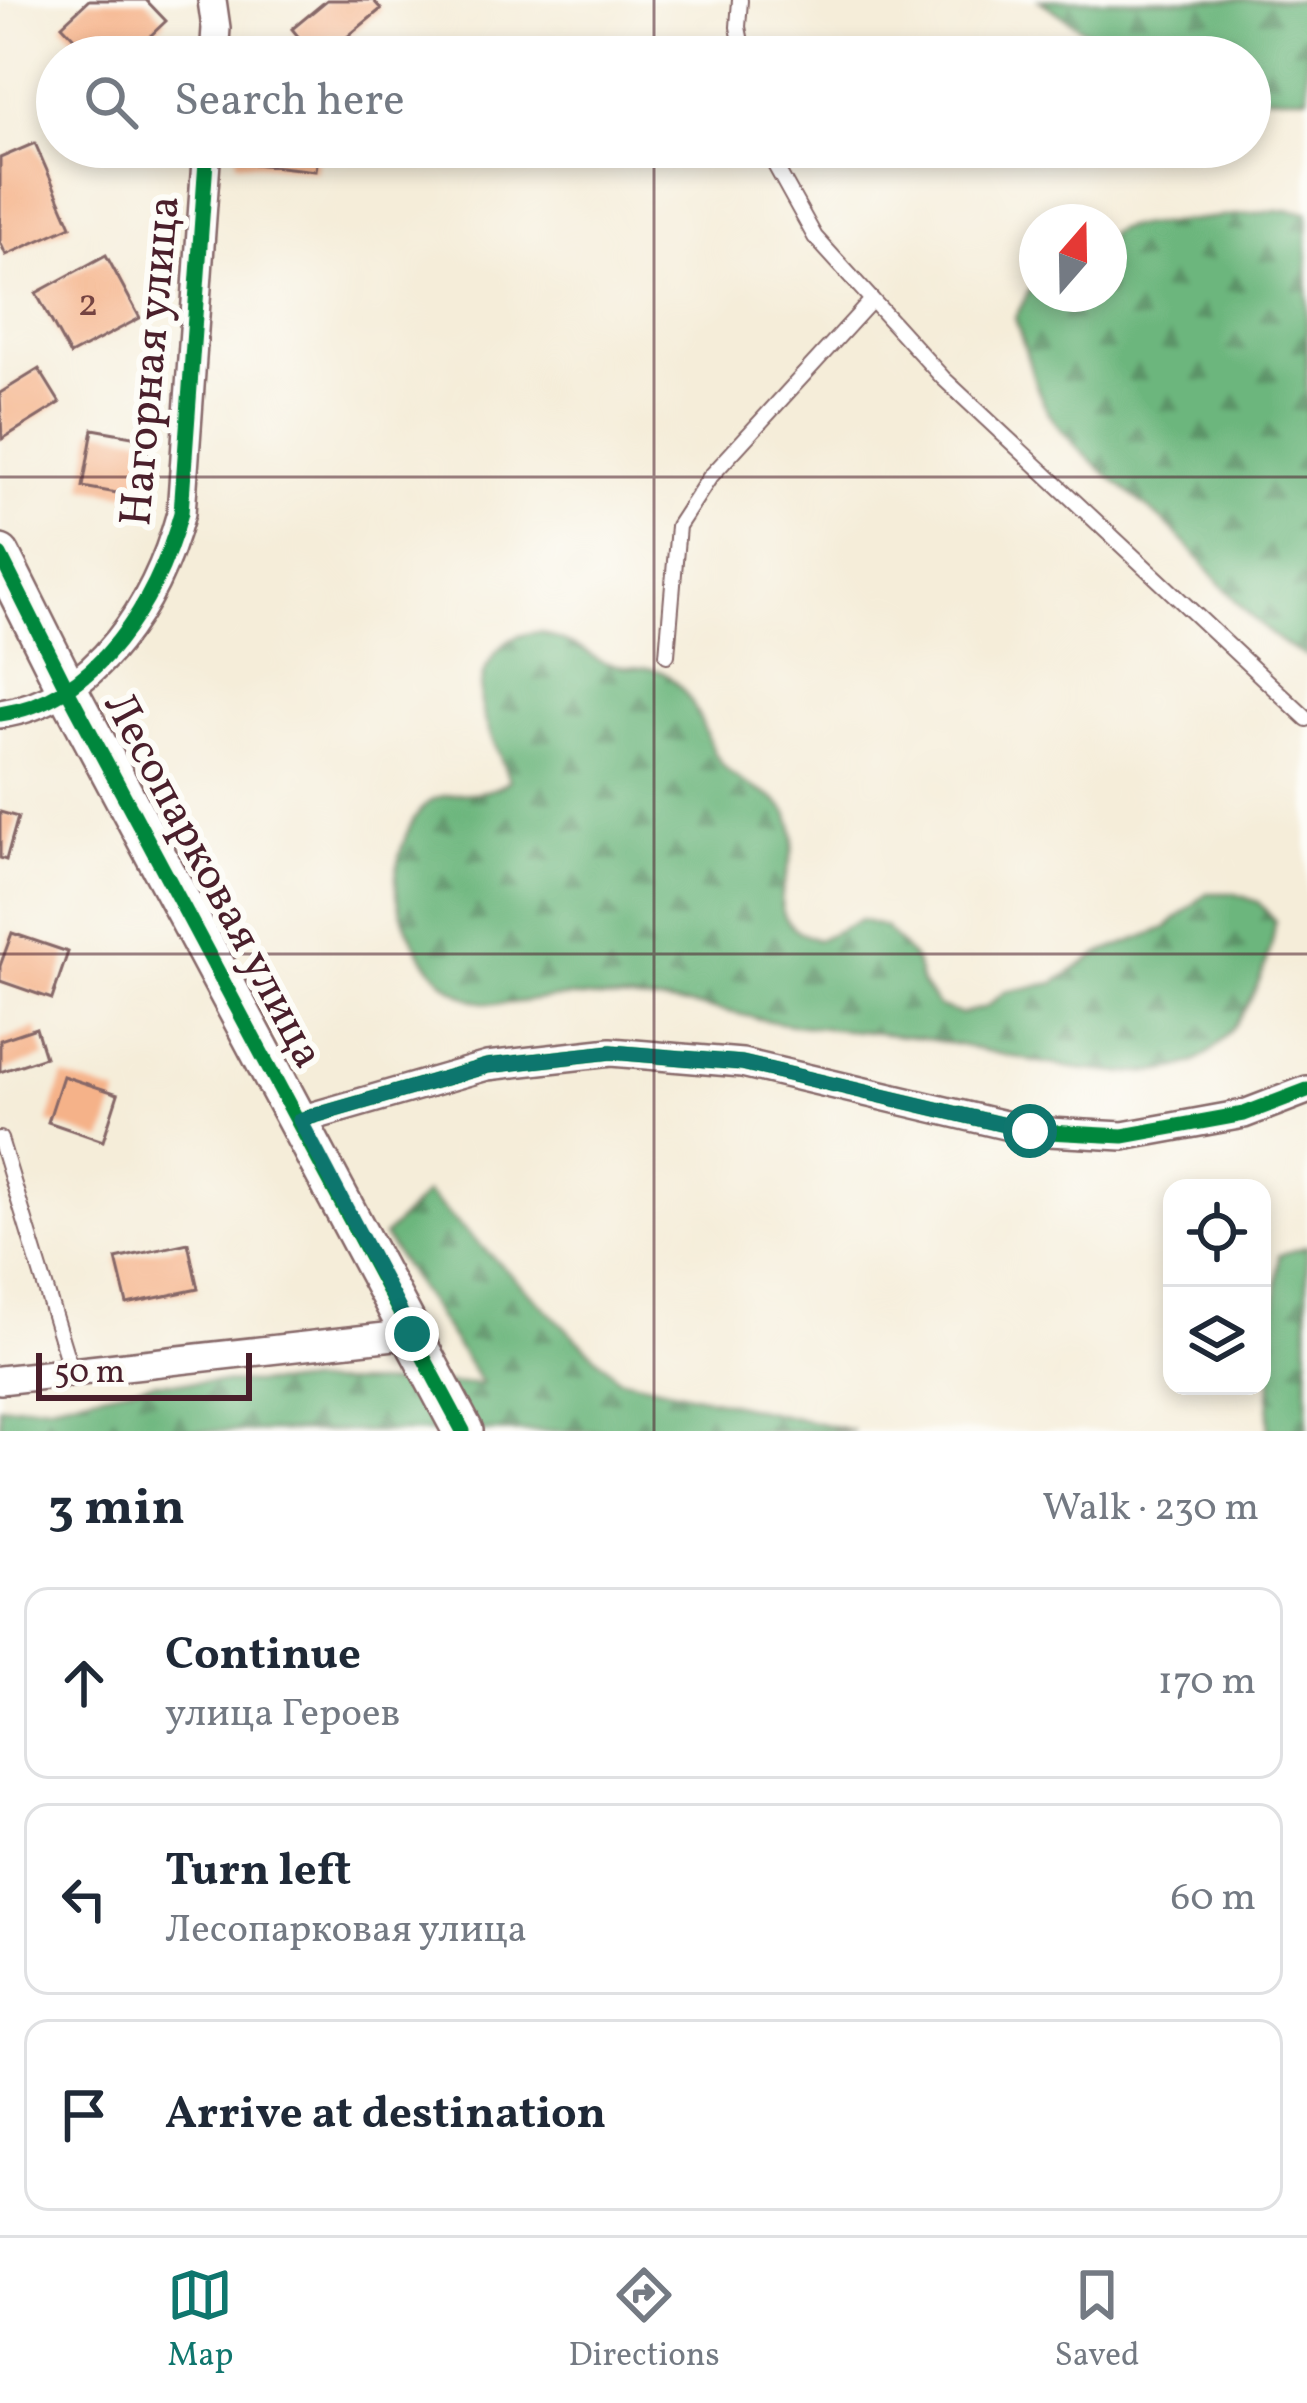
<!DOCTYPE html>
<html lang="en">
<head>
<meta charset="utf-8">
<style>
  :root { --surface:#fff; --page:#f6f6f7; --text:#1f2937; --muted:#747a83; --line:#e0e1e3; --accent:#0f766e }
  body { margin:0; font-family:Vollkorn,serif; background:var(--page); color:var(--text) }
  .controls { position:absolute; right:36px; bottom:36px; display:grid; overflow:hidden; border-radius:24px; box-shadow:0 6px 18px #0003 }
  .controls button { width:108px; height:108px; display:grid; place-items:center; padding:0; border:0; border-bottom:3px solid var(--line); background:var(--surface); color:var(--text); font:60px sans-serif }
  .compass { position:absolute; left:1019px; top:204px; width:108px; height:108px; border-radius:50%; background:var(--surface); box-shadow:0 6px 18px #0003; rotate:20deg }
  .scale { position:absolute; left:36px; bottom:30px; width:216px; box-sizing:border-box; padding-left:12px; border:6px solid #4a1f2b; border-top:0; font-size:33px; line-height:42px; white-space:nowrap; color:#4a1f2b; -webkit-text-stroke:9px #fdfcf7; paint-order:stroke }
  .stop { position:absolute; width:36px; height:36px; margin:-27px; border:9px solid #0f766e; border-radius:50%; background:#fff }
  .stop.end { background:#0f766e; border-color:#fff; box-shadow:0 3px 12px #0008 }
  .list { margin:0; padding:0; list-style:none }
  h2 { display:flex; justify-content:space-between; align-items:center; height:156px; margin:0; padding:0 48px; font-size:51px }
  h2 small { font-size:39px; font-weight:400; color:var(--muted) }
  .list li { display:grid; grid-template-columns:78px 1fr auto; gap:36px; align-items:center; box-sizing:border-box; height:192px; margin:0 24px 24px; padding:0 24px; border:3px solid var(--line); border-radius:24px }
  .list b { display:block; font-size:45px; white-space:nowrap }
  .list p { margin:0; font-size:39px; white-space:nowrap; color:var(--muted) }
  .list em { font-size:39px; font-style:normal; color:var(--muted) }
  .icon { flex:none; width:66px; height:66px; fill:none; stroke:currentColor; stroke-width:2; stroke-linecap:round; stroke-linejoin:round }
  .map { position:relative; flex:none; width:1307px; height:1431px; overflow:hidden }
  .search { position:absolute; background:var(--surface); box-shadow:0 6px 18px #0003; left:36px; right:36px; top:36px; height:132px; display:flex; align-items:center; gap:30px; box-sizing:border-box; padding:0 42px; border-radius:66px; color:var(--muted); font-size:45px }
  .sheet { height:804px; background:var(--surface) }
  nav { display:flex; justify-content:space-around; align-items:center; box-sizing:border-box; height:168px; border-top:3px solid var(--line); background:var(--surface); font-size:33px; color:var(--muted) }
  nav a { display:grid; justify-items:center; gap:6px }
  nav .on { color:var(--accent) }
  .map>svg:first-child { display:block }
  .forest { fill:url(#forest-firs); stroke:#5b6a54; stroke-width:3 }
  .building { fill:#f5b289 }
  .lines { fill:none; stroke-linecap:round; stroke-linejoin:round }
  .lane-casing { stroke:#866768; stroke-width:18 }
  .street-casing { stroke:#866768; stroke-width:32 }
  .secondary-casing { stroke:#866768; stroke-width:44 }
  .lane { stroke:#fff; stroke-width:14 }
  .street { stroke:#fff; stroke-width:27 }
  .secondary { stroke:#fff; stroke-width:39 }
  .cycleway-casing { stroke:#fdfcf7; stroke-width:22 }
  .cycleway { stroke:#00873e; stroke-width:15 }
  .route { stroke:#0f766e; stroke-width:15 }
  .grid { fill:none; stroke:#4a1f2b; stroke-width:3; stroke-opacity:0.55 }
  .labels { text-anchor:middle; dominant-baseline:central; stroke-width:12; stroke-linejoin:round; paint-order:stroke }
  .number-label { font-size:39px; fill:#754442 }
  .street-label { font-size:45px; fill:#4a1f2b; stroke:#fdfcf7 }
</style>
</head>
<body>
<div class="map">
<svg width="1307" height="1431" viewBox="0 0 1307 1431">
  <defs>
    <pattern id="forest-firs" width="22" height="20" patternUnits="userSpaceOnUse" patternTransform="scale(3)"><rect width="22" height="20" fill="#6cb67d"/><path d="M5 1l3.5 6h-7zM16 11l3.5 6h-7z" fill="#5b9367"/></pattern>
  </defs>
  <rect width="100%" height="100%" fill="#fdfcf7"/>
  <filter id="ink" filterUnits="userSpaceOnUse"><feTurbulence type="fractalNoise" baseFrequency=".00833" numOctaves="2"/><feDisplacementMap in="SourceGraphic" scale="24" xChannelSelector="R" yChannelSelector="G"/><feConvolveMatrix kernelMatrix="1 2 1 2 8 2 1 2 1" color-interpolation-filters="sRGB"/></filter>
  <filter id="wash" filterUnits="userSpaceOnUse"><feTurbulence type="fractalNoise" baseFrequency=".004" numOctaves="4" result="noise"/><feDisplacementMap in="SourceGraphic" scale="48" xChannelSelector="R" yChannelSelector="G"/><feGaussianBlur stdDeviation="2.7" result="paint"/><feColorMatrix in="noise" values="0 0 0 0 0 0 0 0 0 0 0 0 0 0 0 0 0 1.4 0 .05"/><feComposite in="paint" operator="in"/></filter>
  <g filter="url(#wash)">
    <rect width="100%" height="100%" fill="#f5edd9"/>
    <g class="forest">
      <path d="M 1039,0 L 1307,0 L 1307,96 L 1250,96 L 1250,57 L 1139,57 L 1096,38 Z"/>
      <path d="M 1290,210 L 1307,212 L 1307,657 C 1247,629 1213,567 1165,523 C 1125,487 1081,459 1050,415 C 1036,395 1024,343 1015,318 L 1037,276 L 1037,294 L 1109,294 L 1109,233 C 1126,225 1137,226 1155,224 C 1200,220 1245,213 1290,210 Z"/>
      <path d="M 540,632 C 554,638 570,643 583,650 C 592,655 598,661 607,663 C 646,675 656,654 688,697 C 704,720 708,750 727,770 C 745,789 773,790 787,813 C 815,859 741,913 817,940 L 861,920 L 885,927 L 916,962 L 922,984 L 939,1007 L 961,1014 L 986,1007 L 1005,992 L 1054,983 L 1098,954 L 1166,928 L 1207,893 L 1233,893 L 1258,902 L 1275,921 C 1273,966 1234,1047 1190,1064 C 1124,1090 1006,1053 938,1041 C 890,1033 841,1030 793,1025 C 766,1022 739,1013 713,1009 C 667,1001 623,999 577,997 C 537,994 500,1015 462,995 C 427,976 396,919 396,880 C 396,860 407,827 419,812 C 441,782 476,804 509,781 C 497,739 462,699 493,657 C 506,639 518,634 540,632 Z"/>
      <path d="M 426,1193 L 618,1378 L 854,1431 L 0,1431 L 0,1406 L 50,1404 L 154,1382 L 482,1384 L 384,1236 Z"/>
      <path d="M 1307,1246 L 1307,1431 L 1268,1431 L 1279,1255 Z"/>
    </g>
    <g id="blocks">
      <g class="building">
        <path d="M 89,0 L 146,0 L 166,21 L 128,57 L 92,57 L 62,25 Z"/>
        <path d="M 327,0 L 373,0 L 381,9 L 323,57 L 315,57 L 292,29 Z"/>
        <path d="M 35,143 L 71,226 L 6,255 L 0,242 L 0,158 Z"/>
        <path d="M 238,147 L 319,147 L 316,171 L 236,162 Z"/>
        <path d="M 106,255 L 140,318 L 70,355 L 36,293 Z"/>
        <path d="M 39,369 L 60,403 L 2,439 L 0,393 Z"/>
        <path d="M 93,429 L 149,439 L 139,497 L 83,487 Z"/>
        <path d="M 0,812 L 18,817 L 6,860 L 0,858 Z"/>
        <path d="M 12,933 L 68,952 L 52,999 L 0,981 L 0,966 Z"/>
        <path d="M 36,1028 L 45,1057 L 0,1072 L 0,1040 Z"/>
        <path d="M 63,1076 L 118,1094 L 103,1141 L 48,1122 Z"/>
        <path d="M 188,1243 L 198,1289 L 127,1304 L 116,1259 Z"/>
      </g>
    </g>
  </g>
  <g filter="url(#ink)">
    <use href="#blocks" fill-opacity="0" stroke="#866768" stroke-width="3"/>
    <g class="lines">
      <g class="lane-casing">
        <g id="lane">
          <path d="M 740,0 L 738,27 L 744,57"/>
          <path d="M 765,147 L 815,237 L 943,378 L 1307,719"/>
          <path d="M 667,655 L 678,526 L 710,477 L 872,300"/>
          <path d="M 0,1139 L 72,1374"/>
        </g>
      </g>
      <g class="street-casing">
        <g id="street">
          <path d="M 212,0 L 216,28 L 214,57"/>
          <path d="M 0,714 C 98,700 157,601 181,513 L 207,147"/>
          <path d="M 300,1120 L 487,1066 L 611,1052 L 742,1063 L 1030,1131 L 1123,1136 L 1244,1114 L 1307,1090"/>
          <path d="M 0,1380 L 412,1334"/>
        </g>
      </g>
      <g class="secondary-casing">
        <path id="secondary" d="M 0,555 L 68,691 L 463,1431"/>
      </g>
      <use href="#lane" class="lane"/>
      <use href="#street" class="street"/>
      <use href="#secondary" class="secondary"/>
      <g class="cycleway-casing">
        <g id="cycleway">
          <path d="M 0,555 L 68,691 L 463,1431"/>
          <path d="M 0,714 C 98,700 157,601 181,513 L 207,147"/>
          <path d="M 300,1120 L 487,1066 L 611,1052 L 742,1063 L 1030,1131 L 1123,1136 L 1244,1114 L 1307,1090"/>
        </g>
      </g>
      <use href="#cycleway" class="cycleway"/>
    </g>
  </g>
  <g class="lines" filter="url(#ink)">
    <path class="route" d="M 412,1334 L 300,1120 L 487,1066 L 611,1052 L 742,1063 L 1030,1131"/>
  </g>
  <path class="grid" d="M 654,0 L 654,57M 654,147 L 654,1431M 0,477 L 1307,477M 0,954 L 1307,954"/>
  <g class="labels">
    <g class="number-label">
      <text x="88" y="305">2</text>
    </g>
    <g class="street-label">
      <text transform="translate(152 361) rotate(-85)">Нагорная улица</text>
      <text transform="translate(212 881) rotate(62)">Лесопарковая улица</text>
    </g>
  </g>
</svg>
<div class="controls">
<button><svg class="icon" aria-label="locate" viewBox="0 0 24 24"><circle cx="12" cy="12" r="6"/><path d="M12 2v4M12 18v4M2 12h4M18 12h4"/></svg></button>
<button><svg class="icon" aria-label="layers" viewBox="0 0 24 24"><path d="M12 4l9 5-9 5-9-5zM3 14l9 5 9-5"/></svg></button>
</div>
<svg class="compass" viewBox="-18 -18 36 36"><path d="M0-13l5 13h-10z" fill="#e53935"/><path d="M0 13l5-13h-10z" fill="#747a83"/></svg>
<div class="scale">50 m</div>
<div class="stop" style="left:1030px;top:1131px"></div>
<div class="stop end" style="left:412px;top:1334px"></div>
<div class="search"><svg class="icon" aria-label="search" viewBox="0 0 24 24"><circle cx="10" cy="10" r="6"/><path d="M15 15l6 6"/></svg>Search here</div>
</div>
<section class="sheet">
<h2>3 min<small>Walk · 230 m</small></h2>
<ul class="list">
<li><svg class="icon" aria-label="ahead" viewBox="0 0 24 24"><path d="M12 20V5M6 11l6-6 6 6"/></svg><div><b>Continue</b><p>улица Героев</p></div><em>170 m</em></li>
<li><svg class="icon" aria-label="left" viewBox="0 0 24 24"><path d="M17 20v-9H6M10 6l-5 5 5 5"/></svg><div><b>Turn left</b><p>Лесопарковая улица</p></div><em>60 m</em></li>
<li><svg class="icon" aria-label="arrive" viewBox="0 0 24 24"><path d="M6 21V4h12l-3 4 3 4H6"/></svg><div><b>Arrive at destination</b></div></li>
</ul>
</section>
<nav>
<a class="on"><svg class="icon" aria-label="map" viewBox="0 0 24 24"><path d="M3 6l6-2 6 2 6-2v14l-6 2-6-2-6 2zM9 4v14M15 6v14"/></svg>Map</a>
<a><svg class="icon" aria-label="directions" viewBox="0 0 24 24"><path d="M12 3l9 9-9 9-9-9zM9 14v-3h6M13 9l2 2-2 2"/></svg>Directions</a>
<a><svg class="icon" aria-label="saved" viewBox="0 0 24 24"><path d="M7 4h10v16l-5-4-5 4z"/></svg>Saved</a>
</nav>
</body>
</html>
